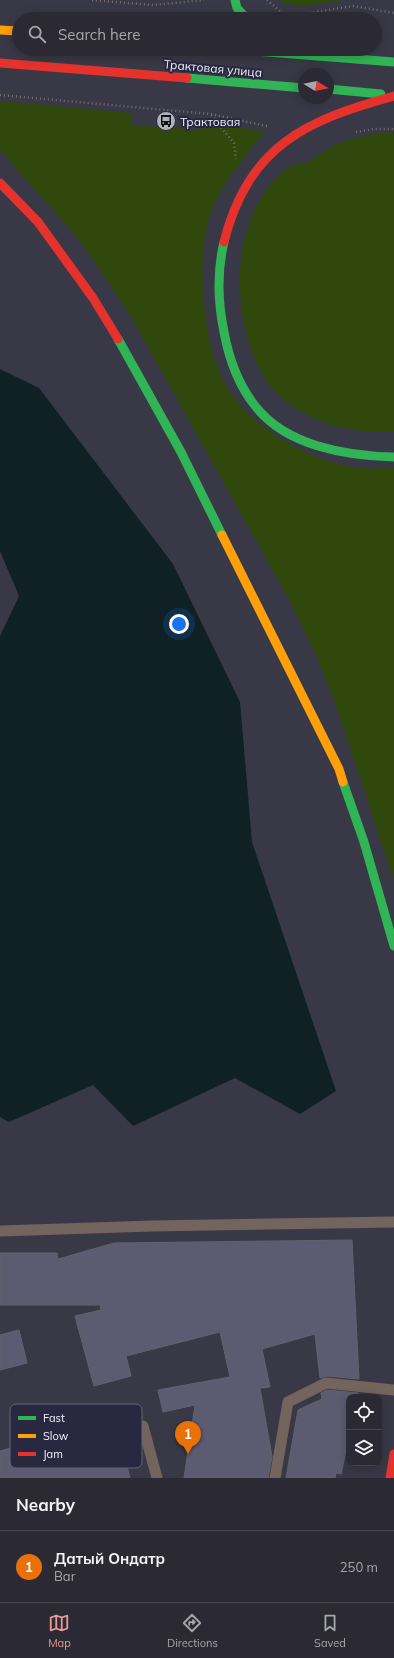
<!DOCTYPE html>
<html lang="en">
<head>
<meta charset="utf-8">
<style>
  :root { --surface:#2b2a34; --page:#33323c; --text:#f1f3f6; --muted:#a6a7ac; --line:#47464f; --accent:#e69b98 }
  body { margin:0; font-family:Mulish,sans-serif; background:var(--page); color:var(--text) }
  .controls { position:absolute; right:12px; bottom:12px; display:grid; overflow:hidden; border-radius:8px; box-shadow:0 2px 10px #0003 }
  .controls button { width:36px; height:36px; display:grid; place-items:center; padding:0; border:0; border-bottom:1px solid var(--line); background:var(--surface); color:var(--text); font:20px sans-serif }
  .compass { position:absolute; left:298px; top:68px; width:36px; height:36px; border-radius:50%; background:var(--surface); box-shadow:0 2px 10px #0003; rotate:100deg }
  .you { position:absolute; left:179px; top:624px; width:14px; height:14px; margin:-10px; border:3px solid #fff; border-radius:50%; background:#1a73e8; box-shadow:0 0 0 6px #1a73e833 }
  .badge { display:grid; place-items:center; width:26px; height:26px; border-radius:50%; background:var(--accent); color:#fff; font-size:13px; font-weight:700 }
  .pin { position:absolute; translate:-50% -33px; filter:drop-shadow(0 1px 2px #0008) }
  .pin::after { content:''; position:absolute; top:21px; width:14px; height:12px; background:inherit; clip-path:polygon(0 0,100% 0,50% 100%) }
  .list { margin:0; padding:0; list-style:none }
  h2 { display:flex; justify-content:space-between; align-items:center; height:52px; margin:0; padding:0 16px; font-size:17px }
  h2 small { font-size:13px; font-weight:400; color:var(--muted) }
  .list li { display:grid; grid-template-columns:26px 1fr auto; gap:12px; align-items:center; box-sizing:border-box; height:72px; padding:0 16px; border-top:1px solid var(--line) }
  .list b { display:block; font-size:15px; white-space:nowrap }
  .list p { margin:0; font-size:13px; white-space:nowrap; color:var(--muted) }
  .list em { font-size:13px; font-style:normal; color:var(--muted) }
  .icon { flex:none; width:22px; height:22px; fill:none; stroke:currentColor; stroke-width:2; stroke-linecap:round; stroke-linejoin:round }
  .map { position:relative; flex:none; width:394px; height:1478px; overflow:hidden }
  .search { position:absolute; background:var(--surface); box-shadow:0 2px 10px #0003; left:12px; right:12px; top:12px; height:44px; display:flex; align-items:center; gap:10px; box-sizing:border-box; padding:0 14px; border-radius:22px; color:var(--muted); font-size:15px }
  .sheet { height:124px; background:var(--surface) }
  nav { display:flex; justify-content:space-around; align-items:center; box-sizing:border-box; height:56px; border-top:1px solid var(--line); background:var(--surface); font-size:11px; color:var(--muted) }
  nav a { display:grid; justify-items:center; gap:2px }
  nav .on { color:var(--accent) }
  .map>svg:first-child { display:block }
  .green { fill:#30480b }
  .water { fill:#102125 }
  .building { fill:#5c5b71; stroke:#63626e }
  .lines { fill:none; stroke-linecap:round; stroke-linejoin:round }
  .path { stroke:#7b7170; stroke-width:2.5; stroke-dasharray:1 3; stroke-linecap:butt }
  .lane { stroke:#74645e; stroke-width:11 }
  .fast { stroke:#30b455; stroke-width:9 }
  .slow { stroke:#ff9f0a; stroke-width:9 }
  .jam { stroke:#e5322d; stroke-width:9 }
  .labels { text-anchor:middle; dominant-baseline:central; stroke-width:4; stroke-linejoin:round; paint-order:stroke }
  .street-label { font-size:12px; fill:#efeffd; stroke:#292841 }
  .poi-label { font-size:12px; fill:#efeffd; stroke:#292841; text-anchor:start }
  .key { fill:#292841; stroke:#646479; stroke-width:1 }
  .key-label { font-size:11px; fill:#efeffd }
</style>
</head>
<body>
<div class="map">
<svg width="394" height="1478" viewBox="0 0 394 1478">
  <rect width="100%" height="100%" fill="#393846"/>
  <g class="green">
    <path d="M 279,0 L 341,0 C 320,4 297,10 279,0 Z"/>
    <path d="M 0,101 L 132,113 L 131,125 L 202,130 L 203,120 L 264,132 C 245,157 224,180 212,210 C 202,236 201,275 204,303 C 207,330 211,358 224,382 C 248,426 311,463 361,468 C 371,469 383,468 394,467 L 394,881 L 336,705 L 316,655 L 292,605 L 134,322 L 106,278 L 76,236 L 0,150 Z"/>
    <path d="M 389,132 L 394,133 L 394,431 C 350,435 300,421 271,387 C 262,376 256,362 251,349 C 232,295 235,223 276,178 C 280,174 288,167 293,165 C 297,164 301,164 305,163 C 315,158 323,151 333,146 C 351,138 370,134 389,132 Z"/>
  </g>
  <path class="water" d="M 0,369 L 39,388 L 173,564 L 240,702 L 252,842 L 336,1091 L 300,1114 L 235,1078 L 133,1126 L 93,1085 L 9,1122 L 0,1117 L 0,636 L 19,596 L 0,551 Z"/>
  <g class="building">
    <path d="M 352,1240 L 359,1379 L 327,1376 L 320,1378 L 315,1334 L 262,1349 L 270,1387 L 260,1388 L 272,1457 L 268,1478 L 184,1478 L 195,1405 L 163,1412 L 158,1390 L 230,1377 L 220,1332 L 126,1356 L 131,1376 L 94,1386 L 75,1316 L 101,1310 L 100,1305 L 0,1305 L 0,1253 L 57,1253 L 58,1259 L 114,1243 Z"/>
    <path d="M 19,1330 L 27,1363 L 0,1370 L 0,1335 Z"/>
    <path d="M 327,1390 L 358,1393 L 357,1397 L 349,1397 L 349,1437 L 341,1474 L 336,1473 L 335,1478 L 286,1478 L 298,1410 L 322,1399 L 321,1393 Z"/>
    <path d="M 115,1420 L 130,1478 L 0,1478 L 0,1451 Z"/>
  </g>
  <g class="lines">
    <g class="path">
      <path d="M 92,0 L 153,5 L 204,0"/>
      <path d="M 267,0 L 281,12 L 290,16 L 353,6 L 394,13"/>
      <path d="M 0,95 L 210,114 L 267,126"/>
      <path d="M 211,115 L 234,143 L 236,159"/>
      <path d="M 356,132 L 374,129 L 394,129"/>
    </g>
    <g class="lane">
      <path d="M 0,1231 L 152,1226 L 394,1222"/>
      <path d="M 143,1426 L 157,1478"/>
      <path d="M 275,1478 L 288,1402 L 326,1383 L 394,1390"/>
    </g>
    <g class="fast">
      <path d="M 235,0 L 237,8 L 247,19"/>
      <path d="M 230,49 L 394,62"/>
      <path d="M 187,78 L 304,88"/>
      <path d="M 328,89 L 381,94"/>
      <path d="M 224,242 C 217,271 218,303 224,332 C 229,359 238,385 256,407 C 287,446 347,456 394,457"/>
      <path d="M 118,339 L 181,452 L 222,535"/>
      <path d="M 343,782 L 364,842 L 394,946"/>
    </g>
    <g class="slow">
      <path d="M 0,30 L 19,31"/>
      <path d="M 222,535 L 339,769 L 343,782"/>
    </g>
    <g class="jam">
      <path d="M 0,63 L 187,78"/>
      <path d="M 0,183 L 38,222 L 93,298 L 118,339"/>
      <path d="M 224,242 C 248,146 306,120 394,96"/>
      <path d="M 390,1478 L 394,1454"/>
    </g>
  </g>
  <defs>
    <g id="bus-disc" transform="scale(1)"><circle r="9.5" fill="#afafbd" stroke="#292841"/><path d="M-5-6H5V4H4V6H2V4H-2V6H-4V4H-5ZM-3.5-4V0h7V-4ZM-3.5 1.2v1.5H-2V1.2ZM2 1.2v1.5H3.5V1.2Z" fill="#111"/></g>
  </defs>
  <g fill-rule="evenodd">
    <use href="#bus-disc" x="166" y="121"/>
  </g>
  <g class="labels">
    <g class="street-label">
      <text transform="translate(213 68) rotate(5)">Трактовая улица</text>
    </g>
    <g class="poi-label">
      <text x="180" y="121">Трактовая</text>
    </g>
  </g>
  <rect x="10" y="1404" width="132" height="64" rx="6" class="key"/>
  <rect x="18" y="1416" width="18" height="4" fill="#30b455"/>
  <rect x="18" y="1434" width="18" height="4" fill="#ff9f0a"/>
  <rect x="18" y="1452" width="18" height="4" fill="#e5322d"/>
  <g class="key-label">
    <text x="43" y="1422">Fast</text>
    <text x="43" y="1440">Slow</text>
    <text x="43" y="1458">Jam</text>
  </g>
</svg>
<div class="controls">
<button><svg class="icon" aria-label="locate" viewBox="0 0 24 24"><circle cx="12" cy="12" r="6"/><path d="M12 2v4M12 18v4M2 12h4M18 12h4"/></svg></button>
<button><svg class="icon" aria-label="layers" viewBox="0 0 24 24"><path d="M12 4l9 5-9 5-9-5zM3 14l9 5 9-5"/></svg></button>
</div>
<svg class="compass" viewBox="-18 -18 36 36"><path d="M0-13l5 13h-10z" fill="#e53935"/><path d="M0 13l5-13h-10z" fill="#a6a7ac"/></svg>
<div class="you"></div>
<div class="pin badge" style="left:188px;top:1454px;background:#e8710a">1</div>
<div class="search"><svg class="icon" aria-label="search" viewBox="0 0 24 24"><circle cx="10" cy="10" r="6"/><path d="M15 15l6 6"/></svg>Search here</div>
</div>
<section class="sheet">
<h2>Nearby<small></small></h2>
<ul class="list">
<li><span class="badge" style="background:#e8710a">1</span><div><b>Датый Ондатр</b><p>Bar</p></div><em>250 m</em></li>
</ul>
</section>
<nav>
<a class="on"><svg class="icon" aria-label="map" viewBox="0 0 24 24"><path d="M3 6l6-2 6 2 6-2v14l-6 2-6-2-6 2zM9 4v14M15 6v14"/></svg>Map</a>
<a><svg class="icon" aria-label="directions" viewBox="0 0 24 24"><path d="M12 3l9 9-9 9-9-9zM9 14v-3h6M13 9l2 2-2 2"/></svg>Directions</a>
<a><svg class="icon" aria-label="saved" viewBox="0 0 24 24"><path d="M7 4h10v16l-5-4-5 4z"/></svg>Saved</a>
</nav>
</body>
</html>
